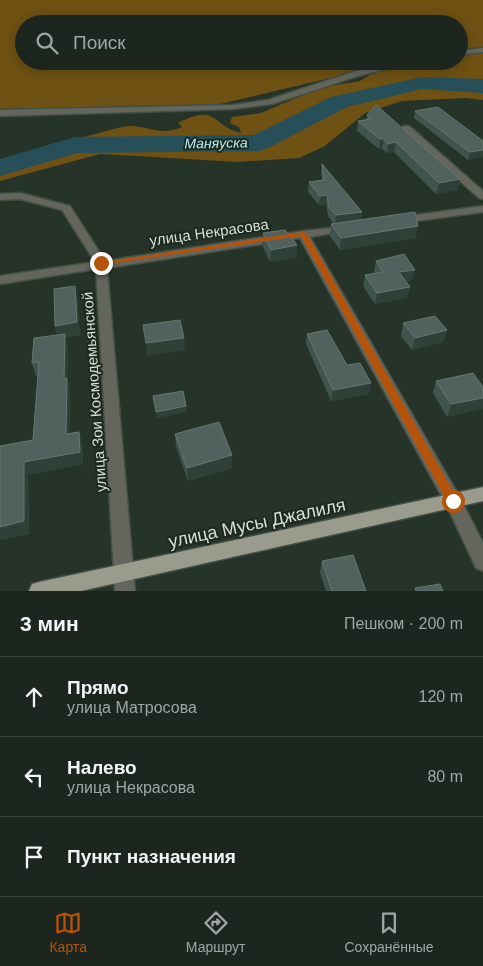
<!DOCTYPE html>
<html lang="ru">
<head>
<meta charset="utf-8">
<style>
  :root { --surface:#1c261e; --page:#252e27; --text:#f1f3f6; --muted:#a0a5a4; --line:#3a433c; --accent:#b45309 }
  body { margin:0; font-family:Helvetica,sans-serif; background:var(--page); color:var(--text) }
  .stop { position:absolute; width:15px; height:15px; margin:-11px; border:4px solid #b45309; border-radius:50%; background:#fff }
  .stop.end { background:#b45309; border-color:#fff; box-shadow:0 1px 5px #0008 }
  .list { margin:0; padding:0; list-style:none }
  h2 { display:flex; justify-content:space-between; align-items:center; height:65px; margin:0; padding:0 20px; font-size:21px }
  h2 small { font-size:16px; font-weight:400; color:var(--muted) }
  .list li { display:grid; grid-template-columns:32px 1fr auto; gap:15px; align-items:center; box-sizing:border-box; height:80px; padding:0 20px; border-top:1px solid var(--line) }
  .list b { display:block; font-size:19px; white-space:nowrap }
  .list p { margin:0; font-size:16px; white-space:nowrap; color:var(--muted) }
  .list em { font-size:16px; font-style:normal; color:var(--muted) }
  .icon { flex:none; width:28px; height:28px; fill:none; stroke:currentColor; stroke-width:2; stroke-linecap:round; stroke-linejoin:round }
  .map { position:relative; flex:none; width:483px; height:591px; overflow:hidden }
  .search { position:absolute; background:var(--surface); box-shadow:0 2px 12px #0003; left:15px; right:15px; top:15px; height:55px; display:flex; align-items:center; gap:12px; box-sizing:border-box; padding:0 18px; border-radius:28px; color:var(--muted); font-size:19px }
  .sheet { height:305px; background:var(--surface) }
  nav { display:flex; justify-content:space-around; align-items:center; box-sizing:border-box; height:70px; border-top:1px solid var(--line); background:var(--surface); font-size:14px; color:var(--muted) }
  nav a { display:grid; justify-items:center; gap:2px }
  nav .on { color:var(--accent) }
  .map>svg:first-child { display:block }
  .green { fill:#6e5113; fill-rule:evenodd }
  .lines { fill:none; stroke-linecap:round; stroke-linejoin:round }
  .river { fill:#264f59; fill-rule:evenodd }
  .minor-casing { stroke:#424f44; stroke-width:3 }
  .major-casing { stroke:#424f44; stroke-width:3 }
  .minor { fill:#64665e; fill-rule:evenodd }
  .major { fill:#999b8c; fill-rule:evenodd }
  .wall { fill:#40544f }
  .shaded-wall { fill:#2f4039 }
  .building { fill:#51625e; stroke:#667671 }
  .route { fill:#b45309 }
  .labels { text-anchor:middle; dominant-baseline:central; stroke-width:4; stroke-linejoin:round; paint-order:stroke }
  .far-water-label { font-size:14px; font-style:italic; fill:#b6eefd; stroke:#1d291e }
  .street-label { font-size:15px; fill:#d7dfd8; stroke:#1d291e }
  .near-street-label { font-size:18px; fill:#d7dfd8; stroke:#1d291e }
</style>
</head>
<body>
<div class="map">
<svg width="483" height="591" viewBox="0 0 483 591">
  <rect width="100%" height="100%" fill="#263328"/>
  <path class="green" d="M 0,0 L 483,0 L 483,100 L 466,98 L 402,101 L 365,113 L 325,146 L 299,158 L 238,162 L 100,154 L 0,181 L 0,166 C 39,153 82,136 122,127 C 143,122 158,138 182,127 L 178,123 C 218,103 210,125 241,133 L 239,127 L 230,123 L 232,117 L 261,113 L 319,88 L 360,81 L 371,74 L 386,70 L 401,70 L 377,67 L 216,105 L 0,113 ZM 24,24 L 459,24 L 459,61 L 24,61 Z"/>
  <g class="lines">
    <path class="river" d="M 422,77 L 483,79 L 483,93 L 422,89 L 347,107 L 268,148 L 259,151 L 77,153 L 0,176 L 0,159 L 75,137 L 254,135 L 331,97 Z"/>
    <g class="minor-casing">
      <g id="minor">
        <path d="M 483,48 L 483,52 L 459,55 L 459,51 Z"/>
        <path d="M 402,61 L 416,61 L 358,76 L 272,104 L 233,109 L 0,116 L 0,110 L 233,105 L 268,100 L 353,72 Z"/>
        <path d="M 403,126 L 409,126 L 483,191 L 483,199 L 479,198 L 403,130 Z"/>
        <path d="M 20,193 L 70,206 L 105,261 L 303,231 L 350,226 L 351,228 L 350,230 L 310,237 L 459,496 L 483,543 L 483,571 L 476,568 L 447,506 L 300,238 L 107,268 L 135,591 L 115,591 L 96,269 L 0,284 L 0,276 L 95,262 L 62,210 L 20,199 L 0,200 L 0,194 Z"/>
        <path d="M 483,206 L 483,212 L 401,223 L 396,220 L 401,217 Z"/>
      </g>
    </g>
    <g class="major-casing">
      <path id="major" d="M 483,487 L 483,501 L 81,591 L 29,591 L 32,584 L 39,582 Z"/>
    </g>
    <use href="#minor" class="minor"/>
    <use href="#major" class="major"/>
  </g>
  <g class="wall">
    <path d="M 415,111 L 483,141 L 468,160 L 414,118 Z"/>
    <path d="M 367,115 L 458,190 L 436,194 L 394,152 L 387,153 L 382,149 L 379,149 L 357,131 L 358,121 L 366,120 Z"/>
    <path d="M 322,164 L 362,212 L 361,220 L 418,226 L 415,238 L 340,250 L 330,236 L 331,224 L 334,224 L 328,216 L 326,204 L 319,205 L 308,192 L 309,182 L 322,180 L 321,173 Z"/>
    <path d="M 263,233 L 297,257 L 270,262 L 262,245 Z"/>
    <path d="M 376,261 L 412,280 L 405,281 L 410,287 L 407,298 L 375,304 L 363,286 L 365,275 L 375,273 L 374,271 Z"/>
    <path d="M 75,286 L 77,298 L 80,335 L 65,337 L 68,347 L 67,380 L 70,391 L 69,433 L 79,432 L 82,444 L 83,464 L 28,475 L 29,534 L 0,540 L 33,440 L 38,375 L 36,376 L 32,363 L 57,335 L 55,326 Z"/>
    <path d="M 403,323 L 447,330 L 443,342 L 412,350 L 401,336 Z"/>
    <path d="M 307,334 L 347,365 L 369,394 L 331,401 L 306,344 Z"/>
    <path d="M 436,381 L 483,387 L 447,417 L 433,393 Z"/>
    <path d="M 175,434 L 232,468 L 188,481 L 176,446 Z"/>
    <path d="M 322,561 L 366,591 L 326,591 L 320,573 Z"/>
  </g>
  <g class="shaded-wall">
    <path d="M 380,139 L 384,139 L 382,149 L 379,149 Z"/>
    <path d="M 396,142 L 394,152 L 387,153 L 388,144 Z"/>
    <path d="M 483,150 L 483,157 L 468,160 L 470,152 Z"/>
    <path d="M 460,179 L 458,190 L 436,194 L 439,183 Z"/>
    <path d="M 327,195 L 326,204 L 319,205 L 320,196 Z"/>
    <path d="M 362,212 L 361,221 L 335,225 L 336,215 Z"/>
    <path d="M 418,226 L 415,238 L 340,250 L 341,238 Z"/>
    <path d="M 297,245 L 297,257 L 270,262 L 271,250 Z"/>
    <path d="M 415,270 L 412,280 L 397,283 L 399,272 Z"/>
    <path d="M 75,286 L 77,298 L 80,335 L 65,337 L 68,347 L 67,380 L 70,391 L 69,447 L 66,434 L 58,338 L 55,326 Z"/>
    <path d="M 410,287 L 407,298 L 375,304 L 377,293 Z"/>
    <path d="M 447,330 L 443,342 L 412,350 L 415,338 Z"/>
    <path d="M 184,338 L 185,350 L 147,356 L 146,343 Z"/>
    <path d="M 371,383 L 369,394 L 331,401 L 333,390 Z"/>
    <path d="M 483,398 L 483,409 L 447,417 L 451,404 Z"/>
    <path d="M 186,406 L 187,412 L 157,418 L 156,412 Z"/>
    <path d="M 79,432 L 82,444 L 83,464 L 28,475 L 29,534 L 0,540 L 0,527 L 24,462 Z"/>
    <path d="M 232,455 L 232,468 L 188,481 L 187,468 Z"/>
  </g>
  <g class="building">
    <path d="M 376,105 L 460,179 L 439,183 L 396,142 L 388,144 L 384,139 L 380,139 L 358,121 L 371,119 L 367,115 Z"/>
    <path d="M 438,107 L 483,141 L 483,150 L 470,152 L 415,111 Z"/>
    <path d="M 322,164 L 362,212 L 336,215 L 329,207 L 327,195 L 320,196 L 309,182 L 324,180 Z"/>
    <path d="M 415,212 L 418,226 L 341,238 L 331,224 Z"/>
    <path d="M 285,230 L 297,245 L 271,250 L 263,233 Z"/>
    <path d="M 404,254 L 415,270 L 399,272 L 410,287 L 377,293 L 365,275 L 383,272 L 376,261 Z"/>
    <path d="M 75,286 L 77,322 L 55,326 L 54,289 Z"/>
    <path d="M 435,316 L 447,330 L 415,338 L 403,323 Z"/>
    <path d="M 180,320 L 184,338 L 146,343 L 143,325 Z"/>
    <path d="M 327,330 L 347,365 L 360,363 L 371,383 L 333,390 L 307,334 Z"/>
    <path d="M 65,334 L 64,379 L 67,378 L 66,434 L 79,432 L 80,452 L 24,462 L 24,521 L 0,527 L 0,446 L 33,440 L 39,362 L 32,363 L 34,338 Z"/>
    <path d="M 473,373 L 483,387 L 483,398 L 451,404 L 436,381 Z"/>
    <path d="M 183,391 L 186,406 L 156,412 L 153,396 Z"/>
    <path d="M 219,422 L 232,455 L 187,468 L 175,434 Z"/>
    <path d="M 353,555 L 366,591 L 332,591 L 322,561 Z"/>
    <path d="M 440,584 L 443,591 L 416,591 L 415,588 Z"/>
  </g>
  <path class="route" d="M 303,232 L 307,234 L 457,498 L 457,505 L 449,505 L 301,236 L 101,265 L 97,263 Z"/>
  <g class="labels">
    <g class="far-water-label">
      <text transform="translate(216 143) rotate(-1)">Маняуска</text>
    </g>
    <g class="street-label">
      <text transform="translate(209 232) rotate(-8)">улица Некрасова</text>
      <text transform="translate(94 392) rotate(-94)">улица Зои Космодемьянской</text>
    </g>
    <g class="near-street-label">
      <text transform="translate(257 523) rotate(-12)">улица Мусы Джалиля</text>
    </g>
  </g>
</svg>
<div class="stop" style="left:453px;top:501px"></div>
<div class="stop end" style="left:101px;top:263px"></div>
<div class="search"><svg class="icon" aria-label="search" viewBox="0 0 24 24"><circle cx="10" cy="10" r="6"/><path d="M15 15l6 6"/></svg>Поиск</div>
</div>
<section class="sheet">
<h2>3 мин<small>Пешком · 200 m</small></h2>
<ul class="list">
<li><svg class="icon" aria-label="ahead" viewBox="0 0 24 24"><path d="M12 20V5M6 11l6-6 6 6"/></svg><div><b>Прямо</b><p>улица Матросова</p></div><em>120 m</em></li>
<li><svg class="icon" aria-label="left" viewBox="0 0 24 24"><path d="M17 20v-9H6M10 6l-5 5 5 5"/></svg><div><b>Налево</b><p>улица Некрасова</p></div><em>80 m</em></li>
<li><svg class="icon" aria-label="arrive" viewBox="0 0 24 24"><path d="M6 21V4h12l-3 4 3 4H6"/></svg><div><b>Пункт назначения</b></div></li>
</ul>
</section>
<nav>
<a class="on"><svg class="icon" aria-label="map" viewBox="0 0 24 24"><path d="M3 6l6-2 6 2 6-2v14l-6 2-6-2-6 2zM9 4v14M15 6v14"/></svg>Карта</a>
<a><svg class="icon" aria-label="directions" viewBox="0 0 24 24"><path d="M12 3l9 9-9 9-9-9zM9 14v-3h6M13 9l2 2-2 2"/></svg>Маршрут</a>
<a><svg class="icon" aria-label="saved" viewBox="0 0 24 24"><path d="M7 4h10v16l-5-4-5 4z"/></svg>Сохранённые</a>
</nav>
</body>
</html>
